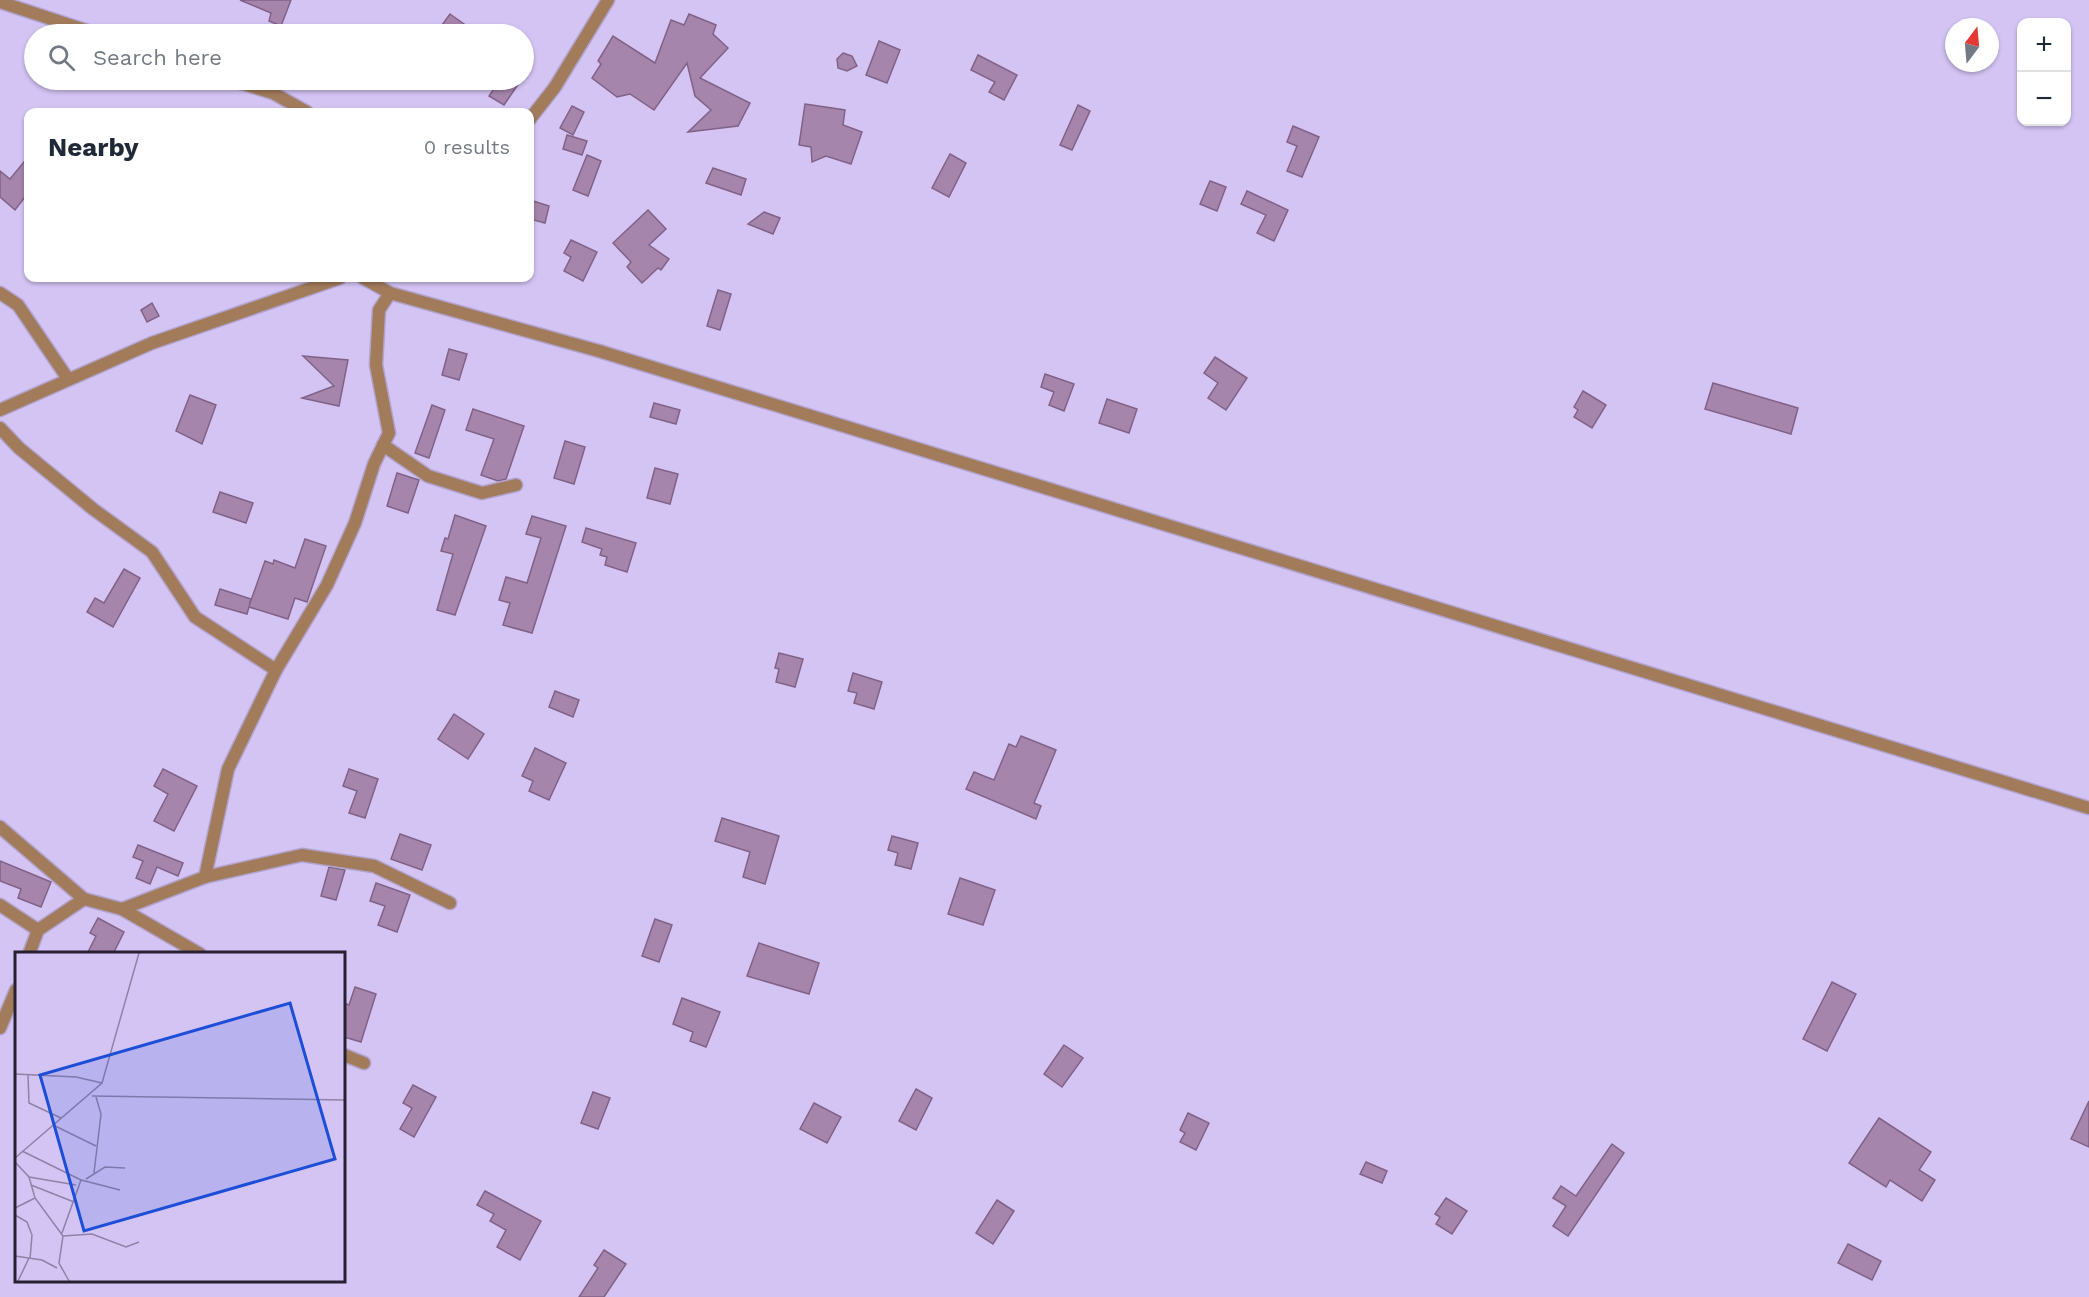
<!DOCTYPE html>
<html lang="en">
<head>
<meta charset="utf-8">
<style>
  :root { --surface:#fff; --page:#f2f2f3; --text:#1f2937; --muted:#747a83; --line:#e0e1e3 }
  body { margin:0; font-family:"Work Sans",sans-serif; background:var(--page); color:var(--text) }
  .controls { position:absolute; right:18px; top:18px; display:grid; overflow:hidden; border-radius:12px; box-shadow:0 2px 4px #0004 }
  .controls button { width:54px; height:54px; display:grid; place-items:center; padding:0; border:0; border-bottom:2px solid var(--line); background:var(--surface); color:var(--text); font:30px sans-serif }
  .compass { position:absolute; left:1945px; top:18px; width:54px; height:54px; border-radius:50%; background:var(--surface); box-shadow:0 2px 4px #0004; rotate:16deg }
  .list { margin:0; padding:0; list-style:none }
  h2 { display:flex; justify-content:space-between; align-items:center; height:78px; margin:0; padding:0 24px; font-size:26px }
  h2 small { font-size:20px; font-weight:400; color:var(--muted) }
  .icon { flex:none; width:33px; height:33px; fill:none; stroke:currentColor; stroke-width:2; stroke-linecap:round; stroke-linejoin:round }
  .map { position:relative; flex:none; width:2089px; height:1297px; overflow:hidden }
  .search { position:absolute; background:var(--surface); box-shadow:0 2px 4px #0004; left:24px; top:24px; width:510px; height:66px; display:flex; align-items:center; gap:15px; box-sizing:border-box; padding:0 21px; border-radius:33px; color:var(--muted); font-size:22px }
  .panel { position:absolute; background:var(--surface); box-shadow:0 2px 4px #0004; left:24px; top:108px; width:510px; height:174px; border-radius:12px }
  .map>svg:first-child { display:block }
  .building { fill:#a685ad; stroke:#816287; stroke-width:1.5 }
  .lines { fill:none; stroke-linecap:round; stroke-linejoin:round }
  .minor-casing { stroke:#b1a3cd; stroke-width:15 }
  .minor { stroke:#a27b5b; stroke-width:12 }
  .inset-road { fill:none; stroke:#8e82a6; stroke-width:1.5 }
  .view { fill:#1d4ed8; fill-opacity:0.15; stroke:#1d4ed8; stroke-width:3 }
  .inset-edge { fill:none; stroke:#262032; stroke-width:3 }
</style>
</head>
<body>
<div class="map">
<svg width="2089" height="1297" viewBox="0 0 2089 1297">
  <rect width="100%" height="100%" fill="#d4c4f4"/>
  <g class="building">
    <path d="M 240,0 L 291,0 L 281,26 L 269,21 L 271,13 Z"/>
    <path d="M 450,14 L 478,34 L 456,34 L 442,25 Z"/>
    <path d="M 689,14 L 716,25 L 713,34 L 728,48 L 700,78 L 750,103 L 738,126 L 688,132 L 711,110 L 695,96 L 687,63 L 654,110 L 630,94 L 617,97 L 592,78 L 601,64 L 598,61 L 613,36 L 655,63 L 671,20 L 684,25 Z"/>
    <path d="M 879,41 L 900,50 L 887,83 L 866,75 Z"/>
    <path d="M 843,53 L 852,56 L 857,66 L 847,71 L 838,68 L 837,59 Z"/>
    <path d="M 978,55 L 1017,75 L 1004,100 L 989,92 L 995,82 L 971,70 Z"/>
    <path d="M 500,80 L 521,80 L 504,105 L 489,96 Z"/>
    <path d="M 805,104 L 845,110 L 843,125 L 862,132 L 851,164 L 826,156 L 812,162 L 811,147 L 799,145 Z"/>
    <path d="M 1078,105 L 1090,111 L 1072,150 L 1060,145 Z"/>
    <path d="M 572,106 L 584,112 L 573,135 L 560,128 Z"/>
    <path d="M 1293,126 L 1319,137 L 1302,177 L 1287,171 L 1297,146 L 1287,142 Z"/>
    <path d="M 567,135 L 587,141 L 582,155 L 563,149 Z"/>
    <path d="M 950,154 L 966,163 L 949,197 L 932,188 Z"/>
    <path d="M 587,155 L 601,161 L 588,196 L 573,190 Z"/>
    <path d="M 28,157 L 28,193 L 15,210 L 0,197 L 0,171 L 10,179 Z"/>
    <path d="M 713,168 L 746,179 L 741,195 L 706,183 Z"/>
    <path d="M 1210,181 L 1226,187 L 1217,211 L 1200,204 Z"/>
    <path d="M 1247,191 L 1288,210 L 1274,241 L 1257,233 L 1266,215 L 1241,204 Z"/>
    <path d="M 530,200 L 549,206 L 545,223 L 530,219 Z"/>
    <path d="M 648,210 L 666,229 L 649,245 L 669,259 L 661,270 L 658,268 L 642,283 L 627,267 L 631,262 L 613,243 Z"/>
    <path d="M 764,212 L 780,218 L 773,234 L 748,224 Z"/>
    <path d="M 571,240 L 597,252 L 583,281 L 564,271 L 571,257 L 564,253 Z"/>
    <path d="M 718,290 L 731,294 L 720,330 L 707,326 Z"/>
    <path d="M 152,303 L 159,316 L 147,322 L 141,310 Z"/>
    <path d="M 449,349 L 467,354 L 459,380 L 442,375 Z"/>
    <path d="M 303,356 L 348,360 L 339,406 L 302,398 L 334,386 Z"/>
    <path d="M 1215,357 L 1247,378 L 1226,410 L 1208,398 L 1218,383 L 1204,373 Z"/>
    <path d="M 1045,374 L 1074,384 L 1064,411 L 1049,405 L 1054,392 L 1041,387 Z"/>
    <path d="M 1713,383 L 1798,408 L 1791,434 L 1705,409 Z"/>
    <path d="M 1583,391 L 1606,405 L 1592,428 L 1574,417 L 1578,410 L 1574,407 Z"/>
    <path d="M 190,395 L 216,405 L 202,444 L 176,431 Z"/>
    <path d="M 1107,399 L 1137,409 L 1129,433 L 1099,423 Z"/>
    <path d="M 654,403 L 680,410 L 676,424 L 650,417 Z"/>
    <path d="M 432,405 L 445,410 L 429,458 L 415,453 Z"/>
    <path d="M 473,409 L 524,426 L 506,479 L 498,481 L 481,475 L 494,439 L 466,430 Z"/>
    <path d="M 565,441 L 585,447 L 574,484 L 554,478 Z"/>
    <path d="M 655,468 L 678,474 L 670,504 L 647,498 Z"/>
    <path d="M 397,473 L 419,480 L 408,513 L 387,506 Z"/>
    <path d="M 220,492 L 253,503 L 246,523 L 213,512 Z"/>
    <path d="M 455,515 L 486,526 L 455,615 L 437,610 L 453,554 L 441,551 L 445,538 L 448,539 Z"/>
    <path d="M 532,516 L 566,526 L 532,633 L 503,625 L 510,603 L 499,600 L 506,577 L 527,583 L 541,538 L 526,534 Z"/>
    <path d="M 586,528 L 636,543 L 627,572 L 605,565 L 607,557 L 600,555 L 602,549 L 582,542 Z"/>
    <path d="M 305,539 L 326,546 L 307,602 L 295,598 L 288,619 L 249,607 L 247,614 L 215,605 L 220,589 L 251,599 L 249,606 L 265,561 L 273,564 L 274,560 L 295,568 Z"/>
    <path d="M 124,569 L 140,578 L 113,627 L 87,612 L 95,598 L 104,603 Z"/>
    <path d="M 779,653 L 803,659 L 795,687 L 776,682 L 779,669 L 775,668 Z"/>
    <path d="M 853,673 L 882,682 L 874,709 L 854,703 L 857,693 L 848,691 Z"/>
    <path d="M 555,691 L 579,700 L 573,717 L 549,707 Z"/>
    <path d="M 454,714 L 484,734 L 468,759 L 438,739 Z"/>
    <path d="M 1021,736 L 1056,750 L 1034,803 L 1041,806 L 1036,819 L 966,789 L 974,772 L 994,780 L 1009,744 L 1016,747 Z"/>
    <path d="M 535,748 L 566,763 L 549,800 L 529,791 L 533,781 L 522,776 Z"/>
    <path d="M 163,769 L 197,786 L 174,831 L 154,821 L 168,794 L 154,786 Z"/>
    <path d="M 349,769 L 378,779 L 365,818 L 349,813 L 357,791 L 343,786 Z"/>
    <path d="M 722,818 L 779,836 L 765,884 L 743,877 L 750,852 L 715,841 Z"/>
    <path d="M 400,834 L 431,845 L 422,870 L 391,859 Z"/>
    <path d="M 892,836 L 918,843 L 911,869 L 895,865 L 898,853 L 888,850 Z"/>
    <path d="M 138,845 L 183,863 L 178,876 L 157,867 L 150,884 L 136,878 L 143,861 L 133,857 Z"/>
    <path d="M 0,861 L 51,882 L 41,907 L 18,898 L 21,889 L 0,881 Z"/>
    <path d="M 329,867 L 345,870 L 336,900 L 321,896 Z"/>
    <path d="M 960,878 L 995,890 L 983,925 L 948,914 Z"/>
    <path d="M 376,883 L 410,895 L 397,932 L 378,925 L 385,906 L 370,901 Z"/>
    <path d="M 98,918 L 124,932 L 113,954 L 87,954 L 96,936 L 90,933 Z"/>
    <path d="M 655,919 L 672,925 L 659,962 L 642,956 Z"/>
    <path d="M 759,943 L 819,963 L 809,994 L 747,976 Z"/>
    <path d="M 1832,982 L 1856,994 L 1827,1051 L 1803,1039 Z"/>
    <path d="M 355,987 L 376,994 L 361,1042 L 344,1037 L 344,1003 L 349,1005 Z"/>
    <path d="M 682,998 L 720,1012 L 706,1047 L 690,1041 L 693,1032 L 673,1024 Z"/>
    <path d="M 1064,1045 L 1083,1058 L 1062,1087 L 1044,1074 Z"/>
    <path d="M 413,1085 L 436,1097 L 414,1137 L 400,1129 L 412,1108 L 403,1103 Z"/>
    <path d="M 916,1089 L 932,1098 L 916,1130 L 899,1121 Z"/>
    <path d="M 593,1092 L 610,1098 L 598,1129 L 581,1123 Z"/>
    <path d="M 2089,1101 L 2089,1147 L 2071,1139 Z"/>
    <path d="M 814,1103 L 841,1117 L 827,1143 L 800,1129 Z"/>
    <path d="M 1188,1113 L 1209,1123 L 1196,1150 L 1180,1142 L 1185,1133 L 1180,1130 Z"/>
    <path d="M 1879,1118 L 1931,1152 L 1919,1170 L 1935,1180 L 1922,1201 L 1890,1180 L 1886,1187 L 1849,1163 Z"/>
    <path d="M 1612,1144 L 1624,1153 L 1568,1236 L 1553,1226 L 1566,1206 L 1553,1198 L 1561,1186 L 1576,1196 Z"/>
    <path d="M 1366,1162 L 1387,1171 L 1382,1183 L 1360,1174 Z"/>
    <path d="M 485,1191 L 541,1221 L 520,1260 L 497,1247 L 506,1230 L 490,1221 L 494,1214 L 477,1205 Z"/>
    <path d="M 1446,1198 L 1467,1211 L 1452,1234 L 1436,1224 L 1440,1217 L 1435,1214 Z"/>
    <path d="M 997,1200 L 1014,1211 L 993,1244 L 976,1233 Z"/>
    <path d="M 1848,1244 L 1881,1261 L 1872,1280 L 1838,1263 Z"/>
    <path d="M 604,1250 L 626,1264 L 604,1297 L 579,1297 L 598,1268 L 594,1265 Z"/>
  </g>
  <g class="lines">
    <g class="minor-casing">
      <g id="minor">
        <path d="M 0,2 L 97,34"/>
        <path d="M 231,80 L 273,93 L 307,112"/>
        <path d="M 530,119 L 555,87 L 608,0"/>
        <path d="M 363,278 L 390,293 L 599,351 L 2089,808"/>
        <path d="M 0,293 L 18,305 L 68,379"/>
        <path d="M 0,410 L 152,343 L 340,278"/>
        <path d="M 0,428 L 19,448 L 93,509 L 152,552 L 195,617 L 276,670"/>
        <path d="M 383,445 L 428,476 L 482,493 L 516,485"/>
        <path d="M 0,827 L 84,899"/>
        <path d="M 205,877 L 228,769 L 276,670 L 327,585 L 355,523 L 374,464 L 389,433 L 376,365 L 379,310 L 390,293"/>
        <path d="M 0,905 L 38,930"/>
        <path d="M 122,909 L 205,877 L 302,855 L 374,866 L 450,903"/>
        <path d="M 29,954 L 38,930 L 84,899 L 122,909 L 200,954"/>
        <path d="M 0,1028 L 16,990"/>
        <path d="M 344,1055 L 364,1063"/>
      </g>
    </g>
    <use href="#minor" class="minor"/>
  </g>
  <g transform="translate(15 952)">
    <rect width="330" height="330" fill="#d4c4f4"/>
    <path class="inset-road" d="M 0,122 L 61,125 L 87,131M 13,123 L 14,151 L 46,166M 77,144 L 330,148M 38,173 L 81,194M 7,199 L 66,228M 0,206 L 87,131 L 124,1M 0,210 L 14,225 L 20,246 L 48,284 L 44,311 L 54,329M 79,221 L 86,162 L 81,145M 14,225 L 61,233M 71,227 L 90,215 L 110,216M 16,233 L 59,250M 0,256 L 20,246M 0,263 L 12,270 L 17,283 L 15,307M 47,281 L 66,228 L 105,238M 48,284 L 77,282 L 111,295 L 124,290M 0,304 L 27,308 L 42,316M 3,329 L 14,306"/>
    <path class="view" d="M 275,51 L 320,207 L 69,279 L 25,123 Z"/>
    <rect width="330" height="330" class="inset-edge"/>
  </g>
</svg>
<div class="controls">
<button>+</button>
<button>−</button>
</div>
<svg class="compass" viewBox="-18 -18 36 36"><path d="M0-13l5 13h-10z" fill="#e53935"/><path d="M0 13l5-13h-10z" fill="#747a83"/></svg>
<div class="search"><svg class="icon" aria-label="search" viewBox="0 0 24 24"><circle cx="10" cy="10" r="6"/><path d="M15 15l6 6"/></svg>Search here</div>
<section class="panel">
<h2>Nearby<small>0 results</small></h2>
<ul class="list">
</ul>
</section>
</div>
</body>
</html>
